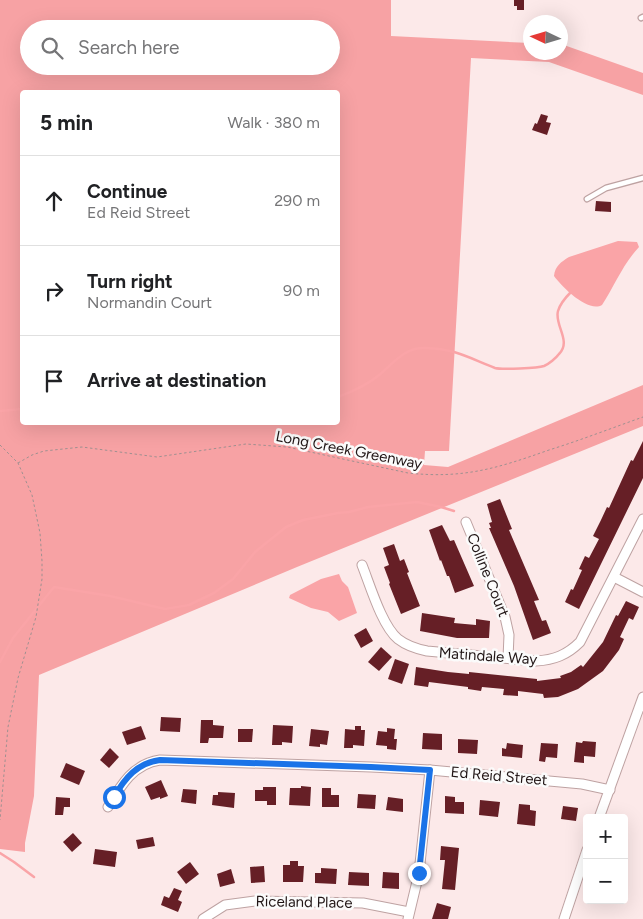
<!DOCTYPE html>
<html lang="en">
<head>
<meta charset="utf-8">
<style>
  :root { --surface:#fff; --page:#f2f2f2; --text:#202124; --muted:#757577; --line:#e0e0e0 }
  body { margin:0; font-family:Figtree,sans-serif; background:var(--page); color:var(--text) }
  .controls { position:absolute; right:15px; bottom:15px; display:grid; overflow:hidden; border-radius:5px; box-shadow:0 5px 20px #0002 }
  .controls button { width:45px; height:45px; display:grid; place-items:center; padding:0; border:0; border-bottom:1px solid var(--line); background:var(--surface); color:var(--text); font:25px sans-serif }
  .compass { position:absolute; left:523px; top:15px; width:45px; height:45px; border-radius:50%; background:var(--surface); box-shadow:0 5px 20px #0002; rotate:274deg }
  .stop { position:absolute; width:15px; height:15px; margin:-11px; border:4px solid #1a73e8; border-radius:50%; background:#fff }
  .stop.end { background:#1a73e8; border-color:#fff; box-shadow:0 1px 5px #0008 }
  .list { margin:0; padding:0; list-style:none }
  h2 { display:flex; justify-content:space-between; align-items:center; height:65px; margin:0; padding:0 20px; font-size:21px }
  h2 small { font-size:16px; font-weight:400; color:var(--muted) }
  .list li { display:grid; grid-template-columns:32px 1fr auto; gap:15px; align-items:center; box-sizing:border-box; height:90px; padding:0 20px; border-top:1px solid var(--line) }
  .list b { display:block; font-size:19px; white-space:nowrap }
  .list p { margin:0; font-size:16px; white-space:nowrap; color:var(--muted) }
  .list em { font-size:16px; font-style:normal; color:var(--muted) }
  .icon { flex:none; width:28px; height:28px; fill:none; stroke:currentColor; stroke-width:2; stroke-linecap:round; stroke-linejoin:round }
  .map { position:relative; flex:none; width:643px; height:919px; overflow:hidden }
  .search { position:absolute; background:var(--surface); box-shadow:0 5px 20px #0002; left:20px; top:20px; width:320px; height:55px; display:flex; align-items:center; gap:12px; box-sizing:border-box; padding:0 18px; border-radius:28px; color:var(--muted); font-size:19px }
  .panel { position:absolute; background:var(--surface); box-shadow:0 5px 20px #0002; left:20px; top:90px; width:320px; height:335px; border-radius:5px }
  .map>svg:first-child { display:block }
  .forest { fill:#f7a2a4; fill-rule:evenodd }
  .water { fill:#faa4a7 }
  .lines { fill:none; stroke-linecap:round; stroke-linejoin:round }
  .stream { stroke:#faa4a7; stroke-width:2.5 }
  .building { fill:#661f26 }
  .service-casing { stroke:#bea2a2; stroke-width:7 }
  .minor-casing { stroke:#bea2a2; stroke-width:11 }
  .path { stroke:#9f9090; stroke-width:1; stroke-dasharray:2.5 2.5; stroke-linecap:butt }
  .service { stroke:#fff; stroke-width:4.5 }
  .minor { stroke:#fff; stroke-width:9 }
  .route { stroke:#1a73e8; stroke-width:6 }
  .labels { text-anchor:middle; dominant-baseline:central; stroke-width:5; stroke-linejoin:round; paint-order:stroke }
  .street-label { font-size:15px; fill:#211616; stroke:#fbfbfb }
</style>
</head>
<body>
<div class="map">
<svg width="643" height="919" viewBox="0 0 643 919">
  <rect width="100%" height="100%" fill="#fce9e9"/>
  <path class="forest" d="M 0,0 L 391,0 L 391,36 L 530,43 L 530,52 L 560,52 L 561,44 L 643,73 L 643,95 L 549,62 L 471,58 L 449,451 L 425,451 L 424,465 L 448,467 L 643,385 L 643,426 L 297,567 L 39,675 L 34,796 L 25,843 L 25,852 L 0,849 ZM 29,29 L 331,29 L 331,66 L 29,66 ZM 22,92 L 338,92 L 338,422 L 22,422 Z"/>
  <g class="water">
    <path d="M 618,241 L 637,242 L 639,247 C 623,264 615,285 602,305 C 588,313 562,287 554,276 C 555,266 561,262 569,257 Z"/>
    <path d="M 339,574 L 342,581 L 348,587 L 357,613 L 339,621 L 328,612 L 311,608 L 289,598 L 290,595 L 321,579 Z"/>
  </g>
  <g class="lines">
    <g class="stream">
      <path d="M 338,397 C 351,392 367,385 378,376 C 394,363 404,347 426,348 C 456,349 469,358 495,368 C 502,370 538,368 544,366 C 549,364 556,358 559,354 C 572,341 554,325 558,311 C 560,304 566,297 571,292"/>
      <path d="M 0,411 L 22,409"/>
      <path d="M 0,662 L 13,638 L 54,587 L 110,596 L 165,609 L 189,605 L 214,593 L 233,579 L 255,552 L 286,527 L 303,520 L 338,513 L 349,512 L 368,507 L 417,502 L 441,507 L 454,511"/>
      <path d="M 0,853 L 14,862 L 34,877"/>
    </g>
  </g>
  <g class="building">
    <path d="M 514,0 L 524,0 L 524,10 L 517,10 L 517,6 L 514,6 Z"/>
    <path d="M 541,114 L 548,116 L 546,122 L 551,123 L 547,135 L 532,130 L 535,123 L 537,124 Z"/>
    <path d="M 596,201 L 611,202 L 611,212 L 595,211 Z"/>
    <path d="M 643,441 L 643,478 L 579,609 L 565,602 L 571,589 L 573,590 L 582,570 L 579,569 L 585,556 L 589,558 L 599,539 L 593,536 L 601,520 L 607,507 L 609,508 L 631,460 L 633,461 Z"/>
    <path d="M 500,499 L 512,529 L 509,530 L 539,600 L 534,601 L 542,621 L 546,620 L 551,633 L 533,640 L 514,586 L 489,528 L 491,528 L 489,523 L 492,522 L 487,504 Z"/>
    <path d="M 442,525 L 450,541 L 454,540 L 474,586 L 455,593 L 449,576 L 447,576 L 441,560 L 440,561 L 429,530 Z"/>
    <path d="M 394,544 L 400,561 L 404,559 L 409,572 L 407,573 L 420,606 L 401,614 L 389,584 L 390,583 L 384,567 L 389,565 L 383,548 Z"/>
    <path d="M 626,601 L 639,607 L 633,620 L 629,618 L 620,637 L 624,639 L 619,650 L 603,671 L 578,689 L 558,697 L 544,698 L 543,694 L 518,691 L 518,696 L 503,695 L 504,689 L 482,687 L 481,691 L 468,689 L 468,687 L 429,682 L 428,687 L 414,685 L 416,667 L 448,672 L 469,674 L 469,672 L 537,679 L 537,681 L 561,678 L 560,676 L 571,672 L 581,665 L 583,667 L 603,642 L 616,615 L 618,616 Z"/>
    <path d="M 422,613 L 455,618 L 454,623 L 476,625 L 476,619 L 490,621 L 489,638 L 457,638 L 420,631 Z"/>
    <path d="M 366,628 L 373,641 L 361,648 L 354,635 Z"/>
    <path d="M 381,647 L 392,657 L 379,671 L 368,662 Z"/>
    <path d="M 395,659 L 409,664 L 402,684 L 388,679 Z"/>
    <path d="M 161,717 L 181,718 L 180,732 L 160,731 Z"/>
    <path d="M 201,720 L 213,720 L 213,725 L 224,726 L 223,738 L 209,738 L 208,743 L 200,743 Z"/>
    <path d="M 273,725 L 293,726 L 292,743 L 282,742 L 282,745 L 272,745 Z"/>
    <path d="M 141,726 L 146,739 L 127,745 L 122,732 Z"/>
    <path d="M 355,726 L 361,726 L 361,730 L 365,730 L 364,746 L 353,745 L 353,748 L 344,748 L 345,729 L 355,730 Z"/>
    <path d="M 387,728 L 395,729 L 394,739 L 397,739 L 396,750 L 387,749 L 387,746 L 376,745 L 378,731 L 387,732 Z"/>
    <path d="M 238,729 L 253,729 L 252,742 L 238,742 Z"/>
    <path d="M 311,729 L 329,731 L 327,745 L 320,744 L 320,747 L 309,746 Z"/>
    <path d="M 423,733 L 442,734 L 442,750 L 422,749 Z"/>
    <path d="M 458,739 L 478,740 L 477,754 L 458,753 Z"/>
    <path d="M 583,741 L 596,742 L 595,757 L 584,756 L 584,763 L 574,762 L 576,742 L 582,743 Z"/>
    <path d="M 507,743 L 523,745 L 522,758 L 502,756 L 502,748 L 506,749 Z"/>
    <path d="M 541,743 L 558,744 L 557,758 L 546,757 L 545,762 L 539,761 Z"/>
    <path d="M 110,748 L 119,757 L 109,768 L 100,760 Z"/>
    <path d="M 66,763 L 85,771 L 79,785 L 60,777 Z"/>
    <path d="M 161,780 L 168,796 L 160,799 L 160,797 L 151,800 L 145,787 Z"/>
    <path d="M 301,786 L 311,787 L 310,806 L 289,805 L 290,788 L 301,788 Z"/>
    <path d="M 263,787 L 276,787 L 276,805 L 267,805 L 267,801 L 255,801 L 255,790 L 263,790 Z"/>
    <path d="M 322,788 L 331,788 L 331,795 L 339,795 L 339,807 L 322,807 Z"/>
    <path d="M 183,789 L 197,790 L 196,804 L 181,802 Z"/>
    <path d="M 218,792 L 235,793 L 234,808 L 212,805 L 213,795 L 218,795 Z"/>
    <path d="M 358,794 L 376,795 L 375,809 L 357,808 Z"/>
    <path d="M 445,796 L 455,797 L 455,802 L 464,802 L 464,814 L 445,813 Z"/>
    <path d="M 56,797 L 70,798 L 70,807 L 64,807 L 63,815 L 55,815 Z"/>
    <path d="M 388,797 L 403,799 L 403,812 L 386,810 Z"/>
    <path d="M 480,800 L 500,802 L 498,817 L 479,815 Z"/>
    <path d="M 519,804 L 530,805 L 530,810 L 536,811 L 535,826 L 517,824 Z"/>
    <path d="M 563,806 L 578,808 L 576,821 L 561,819 Z"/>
    <path d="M 73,833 L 82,843 L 72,852 L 63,842 Z"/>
    <path d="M 153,837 L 155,846 L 138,849 L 136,840 Z"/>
    <path d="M 441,846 L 459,848 L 455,890 L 442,889 L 445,860 L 440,860 Z"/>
    <path d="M 95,849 L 117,852 L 115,867 L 93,864 Z"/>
    <path d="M 290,861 L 298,861 L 298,866 L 304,866 L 303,882 L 283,882 L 283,865 L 290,865 Z"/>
    <path d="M 190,862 L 199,874 L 186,884 L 177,872 Z"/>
    <path d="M 264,866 L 265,882 L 251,883 L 250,867 Z"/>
    <path d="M 321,868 L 337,869 L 336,884 L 315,883 L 315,873 L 321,873 Z"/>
    <path d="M 231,869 L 235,883 L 220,887 L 217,874 Z"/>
    <path d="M 349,872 L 369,873 L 369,886 L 348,885 Z"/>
    <path d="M 383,872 L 399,873 L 399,889 L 382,888 Z"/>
    <path d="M 174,888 L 182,891 L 178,900 L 182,902 L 178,912 L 161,905 L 164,896 L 169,898 Z"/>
    <path d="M 437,903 L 451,907 L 448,919 L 432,919 Z"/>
  </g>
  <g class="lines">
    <g class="service-casing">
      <g id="service">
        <path d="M 641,18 L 643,17"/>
        <path d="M 587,199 L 606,188 L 643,178"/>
      </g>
    </g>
    <g class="minor-casing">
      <g id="minor">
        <path d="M 466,522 L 505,617 L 509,635 L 508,658"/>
        <path d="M 362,565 C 370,585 382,626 398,639 C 407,646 417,649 427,651 L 536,661 C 554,660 567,655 580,642 L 643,519"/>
        <path d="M 614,577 L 643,592"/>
        <path d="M 108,807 C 121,785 133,764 160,760 L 371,767 L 430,770 L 582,784 L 610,790"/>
        <path d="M 599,818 L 643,697"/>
        <path d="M 203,919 L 225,905 L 255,901 L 363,903 L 409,912"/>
        <path d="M 408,919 L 419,873 L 430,770"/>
        <path d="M 564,919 L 587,850"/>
      </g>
    </g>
    <g class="path">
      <path d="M 0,445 L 18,463 L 32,495 L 40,533 L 42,561 L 42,579 L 36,617 L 18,678 L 8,727 L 0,820"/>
      <path d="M 18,463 L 32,455 L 44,451 L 82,447 L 157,457 L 246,444 L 287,447 L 408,473 C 464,479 498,468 549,450 C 581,440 612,428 643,417"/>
    </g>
    <use href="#service" class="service"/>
    <use href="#minor" class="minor"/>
  </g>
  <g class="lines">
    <path class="route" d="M 114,797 C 125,778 137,763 160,760 L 371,767 L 430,770 L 419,873"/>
  </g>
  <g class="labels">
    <g class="street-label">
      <text transform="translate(349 450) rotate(11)">Long Creek Greenway</text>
      <text transform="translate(488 575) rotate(68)">Colline Court</text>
      <text transform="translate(488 656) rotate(4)">Matindale Way</text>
      <text transform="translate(499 776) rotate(5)">Ed Reid Street</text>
      <text transform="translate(304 902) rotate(1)">Riceland Place</text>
    </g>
  </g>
</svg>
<div class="controls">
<button>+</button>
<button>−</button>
</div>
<svg class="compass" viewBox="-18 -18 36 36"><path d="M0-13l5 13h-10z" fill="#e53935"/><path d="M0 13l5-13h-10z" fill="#757577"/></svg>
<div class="stop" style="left:114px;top:797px"></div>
<div class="stop end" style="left:419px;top:873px"></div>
<div class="search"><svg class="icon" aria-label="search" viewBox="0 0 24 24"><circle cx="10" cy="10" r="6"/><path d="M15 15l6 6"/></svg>Search here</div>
<section class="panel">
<h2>5 min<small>Walk · 380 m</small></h2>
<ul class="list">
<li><svg class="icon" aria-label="ahead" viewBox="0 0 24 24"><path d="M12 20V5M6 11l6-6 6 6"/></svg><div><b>Continue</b><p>Ed Reid Street</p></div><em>290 m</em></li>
<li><svg class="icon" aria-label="right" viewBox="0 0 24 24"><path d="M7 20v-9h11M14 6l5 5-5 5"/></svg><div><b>Turn right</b><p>Normandin Court</p></div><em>90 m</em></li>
<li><svg class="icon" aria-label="arrive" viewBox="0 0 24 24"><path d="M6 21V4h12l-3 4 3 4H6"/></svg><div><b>Arrive at destination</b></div></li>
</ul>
</section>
</div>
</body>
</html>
